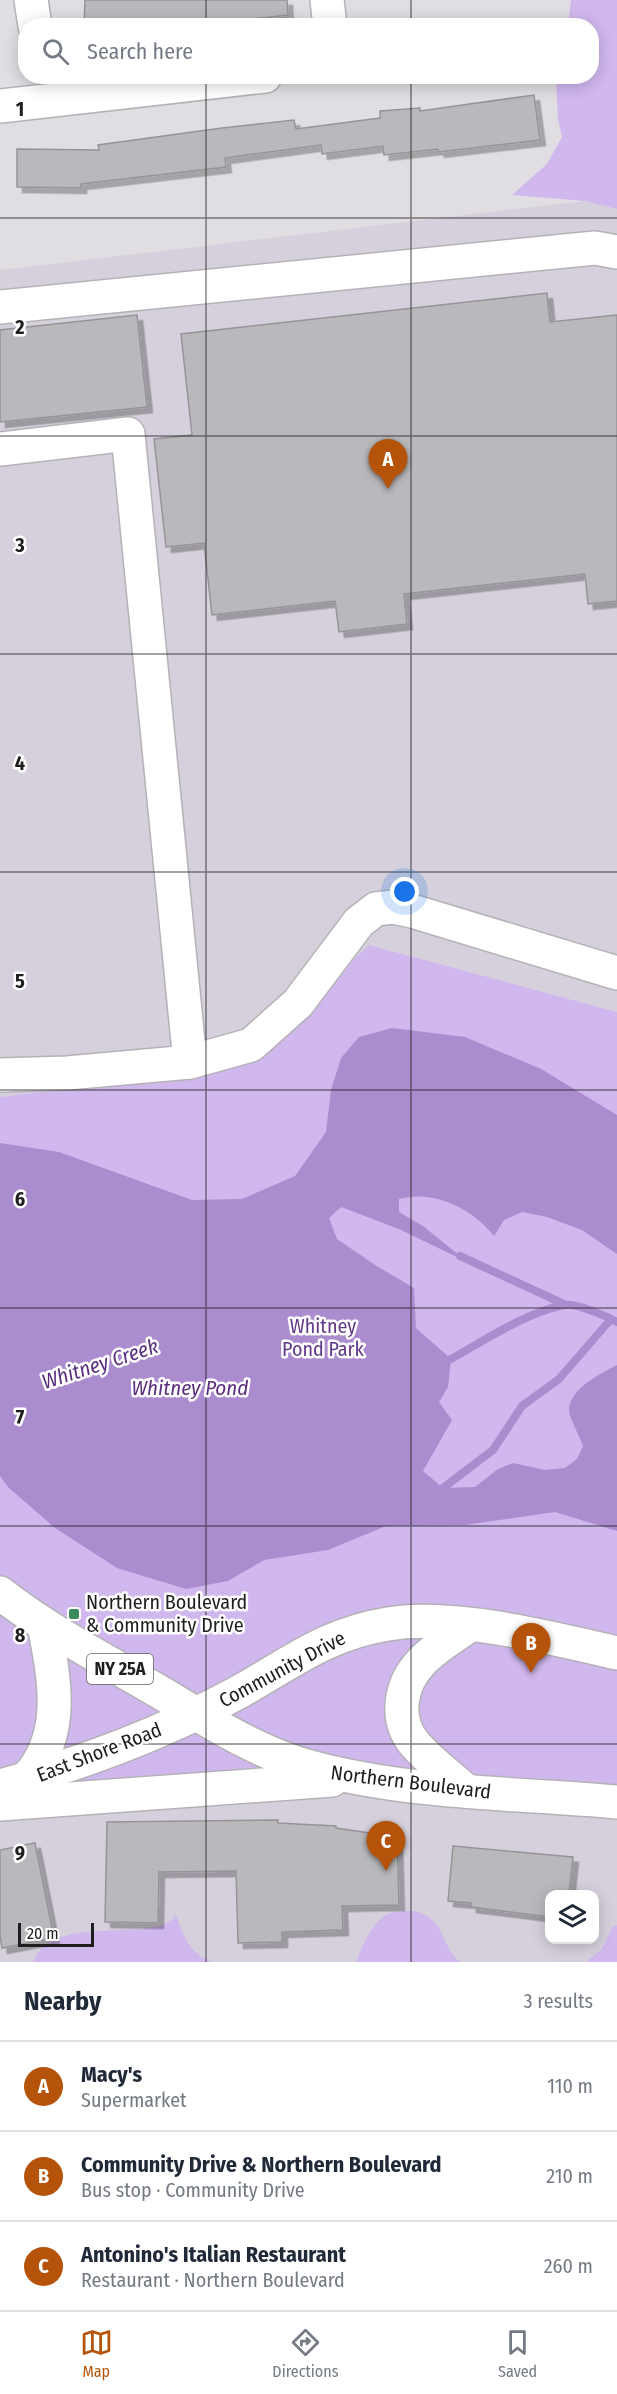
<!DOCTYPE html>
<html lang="en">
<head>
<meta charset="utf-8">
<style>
  :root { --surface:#fff; --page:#f2f2f3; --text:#1f2937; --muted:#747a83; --line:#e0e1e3; --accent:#b45309 }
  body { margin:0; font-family:"Fira Sans Condensed",sans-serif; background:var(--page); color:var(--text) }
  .controls { position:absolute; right:18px; bottom:18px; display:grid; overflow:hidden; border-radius:12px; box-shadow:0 3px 15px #0003 }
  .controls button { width:54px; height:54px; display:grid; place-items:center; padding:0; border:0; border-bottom:2px solid var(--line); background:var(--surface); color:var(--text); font:30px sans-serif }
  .scale { position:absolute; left:18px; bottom:15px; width:76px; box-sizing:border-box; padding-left:6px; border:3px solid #1e1e1f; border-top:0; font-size:16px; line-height:21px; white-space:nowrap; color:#1e1e1f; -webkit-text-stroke:4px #fff; paint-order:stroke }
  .you { position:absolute; left:405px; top:892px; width:21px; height:21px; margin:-15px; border:4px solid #fff; border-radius:50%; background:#1a73e8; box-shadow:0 0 0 9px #1a73e833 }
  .badge { display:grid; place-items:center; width:39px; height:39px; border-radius:50%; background:var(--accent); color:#fff; font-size:20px; font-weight:700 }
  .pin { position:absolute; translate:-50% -50px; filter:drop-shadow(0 2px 3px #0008) }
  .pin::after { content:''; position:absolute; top:32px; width:21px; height:18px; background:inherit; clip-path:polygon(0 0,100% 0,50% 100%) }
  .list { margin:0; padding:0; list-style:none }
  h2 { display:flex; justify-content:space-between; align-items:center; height:78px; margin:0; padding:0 24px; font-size:26px }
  h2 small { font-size:20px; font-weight:400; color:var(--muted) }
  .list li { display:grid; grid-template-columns:39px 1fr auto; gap:18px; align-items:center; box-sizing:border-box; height:90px; padding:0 24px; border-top:2px solid var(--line) }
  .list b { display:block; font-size:22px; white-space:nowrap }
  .list p { margin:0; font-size:20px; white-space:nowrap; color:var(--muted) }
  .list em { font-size:20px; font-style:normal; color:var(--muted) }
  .icon { flex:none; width:33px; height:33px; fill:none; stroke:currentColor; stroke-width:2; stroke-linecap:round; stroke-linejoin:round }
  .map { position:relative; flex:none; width:617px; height:1962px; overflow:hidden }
  .search { position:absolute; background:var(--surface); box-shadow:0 3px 15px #0003; left:18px; right:18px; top:18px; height:66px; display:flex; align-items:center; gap:15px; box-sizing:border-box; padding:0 21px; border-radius:24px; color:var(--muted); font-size:22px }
  .sheet { height:348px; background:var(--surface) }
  nav { display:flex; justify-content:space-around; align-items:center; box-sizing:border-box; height:84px; border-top:2px solid var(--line); background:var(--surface); font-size:16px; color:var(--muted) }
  nav a { display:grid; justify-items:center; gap:3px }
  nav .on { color:var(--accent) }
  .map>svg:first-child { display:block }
  .built { fill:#d5d0db; fill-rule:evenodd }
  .green { fill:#d0b7ee }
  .water { fill:#ab8cce }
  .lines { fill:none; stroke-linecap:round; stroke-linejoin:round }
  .stream { stroke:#ab8cce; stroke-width:8 }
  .building { fill:#b9b8bc; stroke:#969498; stroke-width:1.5; filter:url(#shadow) }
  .minor-casing { stroke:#b4b2b6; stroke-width:36 }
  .major-casing { stroke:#b4b2b6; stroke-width:36 }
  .minor { stroke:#fff; stroke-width:33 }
  .major { stroke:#fff; stroke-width:33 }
  .grid { fill:none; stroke:#1e1e1f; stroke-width:1.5; stroke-opacity:0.55 }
  .poi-dot { fill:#3a8b5c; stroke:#fff; stroke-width:2 }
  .labels { text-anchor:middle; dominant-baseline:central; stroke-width:5; stroke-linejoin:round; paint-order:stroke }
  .shield { fill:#fff; stroke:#626262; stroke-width:1.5 }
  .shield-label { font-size:18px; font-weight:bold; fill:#1e1e1f }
  .park-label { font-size:20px; fill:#633a8a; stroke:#fff }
  .poi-label { font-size:20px; fill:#1e1e1f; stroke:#fff; text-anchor:start }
  .street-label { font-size:20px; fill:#1e1e1f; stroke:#fff }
  .water-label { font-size:21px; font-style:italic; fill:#592f7e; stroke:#fff }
  .grid-label { font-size:20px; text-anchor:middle; font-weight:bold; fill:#1e1e1f; stroke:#fff; stroke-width:5; stroke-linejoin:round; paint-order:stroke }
</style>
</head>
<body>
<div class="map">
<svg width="617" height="1962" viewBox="0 0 617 1962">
  <defs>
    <filter id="shadow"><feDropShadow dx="5.5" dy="5.5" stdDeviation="0" flood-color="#0004"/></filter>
  </defs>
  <rect width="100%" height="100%" fill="#e0dee2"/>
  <g class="built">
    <path d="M 585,201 L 617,209 L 617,1012 L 369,945 L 343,970 L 194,1073 L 0,1097 L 0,270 Z"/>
    <path d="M 355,1778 L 617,1802 L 617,1962 L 0,1962 L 0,1804 ZM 550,1894 L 594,1894 L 594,1940 L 550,1940 Z"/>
  </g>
  <g class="green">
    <path d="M 571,0 L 617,0 L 617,209 L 585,201 L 512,195 L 547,164 L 562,137 L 558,119 L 556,77 L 592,76 L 592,26 L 568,25 Z"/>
    <path d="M 369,945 L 617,1012 L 617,1802 L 355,1778 L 0,1804 L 0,1097 L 194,1073 L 343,970 Z"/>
    <path d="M 416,1911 C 448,1923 437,1940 460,1962 L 357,1962 C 359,1950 373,1924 383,1917 C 393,1910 405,1911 416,1911 Z"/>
    <path d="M 176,1915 C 183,1935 190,1955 212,1962 L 33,1962 C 54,1910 157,1946 176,1915 Z"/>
    <path d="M 617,1925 L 617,1962 L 586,1962 L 602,1949 L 613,1926 Z"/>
  </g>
  <path class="water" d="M 392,1028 L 465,1037 L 541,1069 L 617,1115 L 617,1254 L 582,1230 L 547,1217 L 522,1212 L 504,1220 L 494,1236 C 473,1209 434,1189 399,1199 L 399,1212 L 423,1226 L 460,1256 L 459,1258 L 399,1229 L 341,1207 L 329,1218 L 337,1239 L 375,1265 L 414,1288 L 416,1328 L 451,1359 L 448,1387 L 439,1402 L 452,1420 L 423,1471 L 443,1488 L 475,1487 L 498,1469 L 513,1463 L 545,1470 L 565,1468 L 577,1459 L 583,1446 C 580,1437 569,1417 569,1410 C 570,1388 600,1374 617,1365 L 617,1531 L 555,1512 L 465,1525 L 386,1526 L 328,1550 L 264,1560 L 228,1581 L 186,1589 L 117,1568 L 55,1528 L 8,1487 L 0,1476 L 0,1143 L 59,1152 L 192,1200 L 242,1199 L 295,1176 L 326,1132 L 331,1090 L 341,1058 L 359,1037 Z"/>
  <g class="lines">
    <g class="stream">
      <path d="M 460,1256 L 566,1305"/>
      <path d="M 451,1359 C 485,1340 525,1313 564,1305 C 576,1303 606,1316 617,1322"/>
      <path d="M 443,1488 L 493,1450 L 522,1406 L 559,1379 L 611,1319"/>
    </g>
  </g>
  <g class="building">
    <path d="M 85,0 L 287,0 L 288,15 L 193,26 L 84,26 Z"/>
    <path d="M 534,95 L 540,140 L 439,152 L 438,149 L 384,155 L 383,146 L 322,154 L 321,145 L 225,158 L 226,167 L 81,184 L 81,188 L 17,187 L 17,149 L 99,150 L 98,145 L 222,128 L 294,120 L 296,129 L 380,118 L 380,111 L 420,108 L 420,111 Z"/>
    <path d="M 547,293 L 550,322 L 617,315 L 617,601 L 588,604 L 585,574 L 404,594 L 407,624 L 339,632 L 335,601 L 212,615 L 204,543 L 166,547 L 154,439 L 192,435 L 181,334 Z"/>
    <path d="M 137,315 L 147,407 L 0,422 L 0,330 Z"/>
    <path d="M 278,1820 L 278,1823 L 336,1826 L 336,1828 L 397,1837 L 399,1905 L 342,1906 L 343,1930 L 282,1932 L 282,1942 L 238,1943 L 236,1871 L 159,1872 L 158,1923 L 105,1922 L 107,1822 Z"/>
    <path d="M 35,1843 L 54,1938 L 2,1948 L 0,1936 L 0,1850 Z"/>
    <path d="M 453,1846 L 573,1857 L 569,1894 L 549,1894 L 549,1917 L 471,1907 L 471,1903 L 448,1901 Z"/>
  </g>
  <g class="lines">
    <g class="minor-casing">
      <g id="minor">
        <path d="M 31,0 L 35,26"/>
        <path d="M 327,0 L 330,26"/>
        <path d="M 0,106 L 265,76"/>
        <path d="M 0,307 L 595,248 L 617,252"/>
        <path d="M 0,449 L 128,434 L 190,1062"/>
        <path d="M 0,1075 L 67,1073 L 190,1062 L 251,1045 L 298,1003 L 359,922 L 376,909 L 393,907 L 412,911 L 617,973"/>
      </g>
    </g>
    <g class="major-casing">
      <g id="major">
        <path d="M 0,1593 C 47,1630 100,1657 151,1687 C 203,1717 255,1753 314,1768 C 412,1794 516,1793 617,1802"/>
        <path d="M 26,1779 C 67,1736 54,1676 44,1625"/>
        <path d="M 0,1786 C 80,1764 163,1733 237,1693 C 290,1664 325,1634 388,1624 C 452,1613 553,1638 617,1653"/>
        <path d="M 466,1791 C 449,1775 429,1761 414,1743 C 405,1732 401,1718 402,1704 C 405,1665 439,1646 469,1626"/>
        <path d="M 0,1804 L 332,1780"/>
      </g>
    </g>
    <use href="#minor" class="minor"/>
    <use href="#major" class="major"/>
  </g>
  <path class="grid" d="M 206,0 L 206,26M 411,0 L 411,26M 206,76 L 206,1962M 411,76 L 411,1962M 0,218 L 617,218M 0,436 L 617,436M 0,654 L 617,654M 0,872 L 617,872M 0,1090 L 617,1090M 0,1308 L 617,1308M 0,1526 L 617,1526M 0,1744 L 617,1744"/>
  <rect class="poi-dot" x="68" y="1608" width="12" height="12" rx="3"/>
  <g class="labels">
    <rect class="shield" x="87" y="1654" width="66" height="30" rx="4.5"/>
    <g class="shield-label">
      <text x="120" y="1669">NY 25A</text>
    </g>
    <g class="park-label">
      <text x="323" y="1326">Whitney<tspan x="323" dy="23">Pond Park</tspan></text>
    </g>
    <g class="poi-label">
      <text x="86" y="1602">Northern Boulevard<tspan x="86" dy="23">&amp; Community Drive</tspan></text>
    </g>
    <g class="street-label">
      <text transform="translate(282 1669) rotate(-28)">Community Drive</text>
      <text transform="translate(99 1752) rotate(-21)">East Shore Road</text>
      <text transform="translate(411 1782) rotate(7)">Northern Boulevard</text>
    </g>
    <g class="water-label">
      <text transform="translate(100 1364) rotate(-18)">Whitney Creek</text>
      <text x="190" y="1388">Whitney Pond</text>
    </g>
  </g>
  <g class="grid-label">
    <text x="20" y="116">1</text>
    <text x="20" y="334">2</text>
    <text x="20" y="552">3</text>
    <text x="20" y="770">4</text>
    <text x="20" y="988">5</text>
    <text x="20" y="1206">6</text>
    <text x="20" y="1424">7</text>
    <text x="20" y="1642">8</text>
    <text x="20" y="1860">9</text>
  </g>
</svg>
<div class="controls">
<button><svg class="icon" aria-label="layers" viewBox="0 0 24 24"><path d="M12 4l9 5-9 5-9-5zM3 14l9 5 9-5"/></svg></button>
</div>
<div class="scale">20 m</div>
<div class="you"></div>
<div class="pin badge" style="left:388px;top:489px">A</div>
<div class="pin badge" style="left:531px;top:1673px">B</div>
<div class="pin badge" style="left:386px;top:1871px">C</div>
<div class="search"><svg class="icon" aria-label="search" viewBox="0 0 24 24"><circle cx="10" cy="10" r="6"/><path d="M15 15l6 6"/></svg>Search here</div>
</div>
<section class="sheet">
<h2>Nearby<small>3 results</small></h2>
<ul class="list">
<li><span class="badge">A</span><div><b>Macy's</b><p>Supermarket</p></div><em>110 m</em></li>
<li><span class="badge">B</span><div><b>Community Drive &amp; Northern Boulevard</b><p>Bus stop · Community Drive</p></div><em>210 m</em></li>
<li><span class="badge">C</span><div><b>Antonino's Italian Restaurant</b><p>Restaurant · Northern Boulevard</p></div><em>260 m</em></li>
</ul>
</section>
<nav>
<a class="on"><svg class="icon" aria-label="map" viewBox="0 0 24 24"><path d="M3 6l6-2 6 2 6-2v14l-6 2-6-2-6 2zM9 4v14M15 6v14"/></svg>Map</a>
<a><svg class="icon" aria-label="directions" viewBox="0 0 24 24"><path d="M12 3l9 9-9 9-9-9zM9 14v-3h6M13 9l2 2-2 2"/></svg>Directions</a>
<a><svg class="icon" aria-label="saved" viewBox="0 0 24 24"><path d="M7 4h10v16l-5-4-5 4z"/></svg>Saved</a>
</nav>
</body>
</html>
